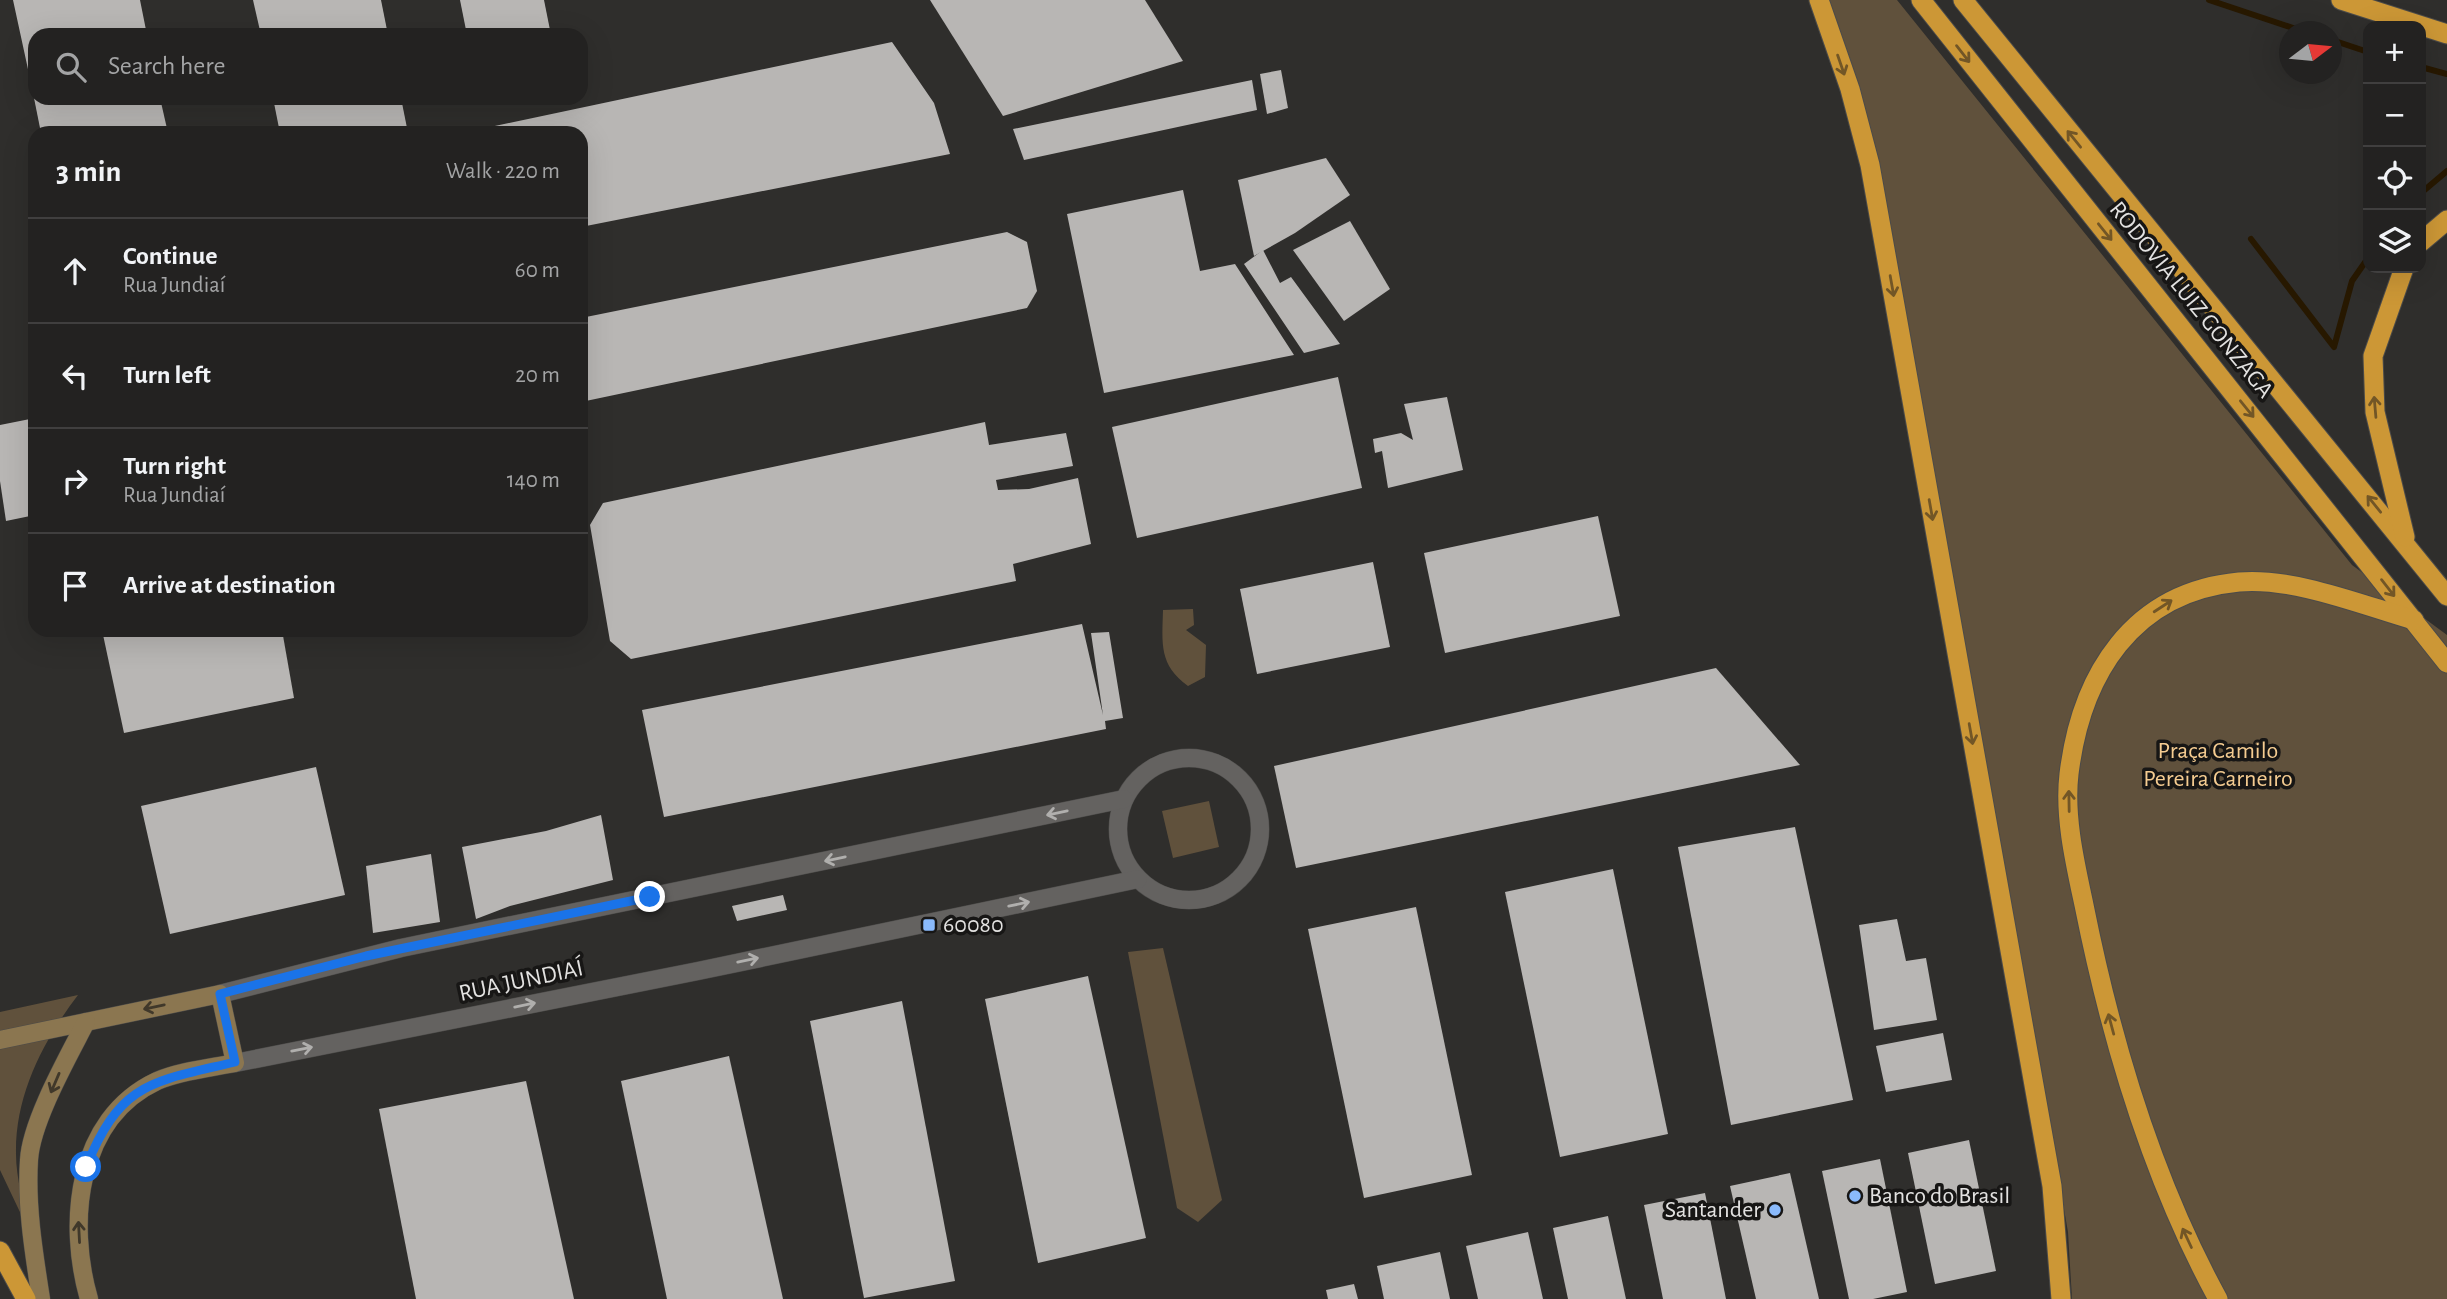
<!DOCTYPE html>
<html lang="en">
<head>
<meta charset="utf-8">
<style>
  :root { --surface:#232221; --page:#2f2f2e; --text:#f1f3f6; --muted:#a3a4a5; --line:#403f3f }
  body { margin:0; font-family:"Alegreya Sans",sans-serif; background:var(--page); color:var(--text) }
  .controls { position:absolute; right:21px; top:21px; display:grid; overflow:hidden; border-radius:14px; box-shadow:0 7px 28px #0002 }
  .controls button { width:63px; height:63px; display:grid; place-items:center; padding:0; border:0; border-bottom:2px solid var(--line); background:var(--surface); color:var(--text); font:35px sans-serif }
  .compass { position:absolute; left:2279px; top:21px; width:63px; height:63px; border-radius:50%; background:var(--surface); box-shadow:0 7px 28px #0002; rotate:74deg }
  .stop { position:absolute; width:21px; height:21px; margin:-16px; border:5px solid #1a73e8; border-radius:50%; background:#fff }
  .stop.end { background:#1a73e8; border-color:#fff; box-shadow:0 2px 7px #0008 }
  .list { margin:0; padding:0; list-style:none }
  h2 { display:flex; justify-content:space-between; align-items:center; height:91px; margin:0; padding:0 28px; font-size:30px }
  h2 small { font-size:23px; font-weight:400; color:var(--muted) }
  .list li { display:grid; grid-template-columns:46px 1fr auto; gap:21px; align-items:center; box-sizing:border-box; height:105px; padding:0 28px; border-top:2px solid var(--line) }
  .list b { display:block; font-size:26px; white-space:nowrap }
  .list p { margin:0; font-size:23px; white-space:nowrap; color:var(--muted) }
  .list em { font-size:23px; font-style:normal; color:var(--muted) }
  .icon { flex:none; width:38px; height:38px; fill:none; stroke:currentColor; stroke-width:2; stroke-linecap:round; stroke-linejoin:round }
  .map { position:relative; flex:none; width:2447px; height:1299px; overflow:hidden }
  .search { position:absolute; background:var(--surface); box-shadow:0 7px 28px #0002; left:28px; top:28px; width:560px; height:77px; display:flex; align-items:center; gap:18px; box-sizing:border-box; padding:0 24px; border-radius:21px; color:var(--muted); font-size:26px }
  .panel { position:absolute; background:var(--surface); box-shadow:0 7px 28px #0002; left:28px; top:126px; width:560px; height:511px; border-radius:21px }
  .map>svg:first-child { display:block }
  .green { fill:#60513c }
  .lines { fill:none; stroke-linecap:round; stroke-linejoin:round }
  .stream { stroke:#271800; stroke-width:6 }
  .building { fill:#b8b6b4 }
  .tertiary-casing { stroke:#4c4b49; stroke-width:19 }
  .secondary-casing { stroke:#4c4b49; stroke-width:19 }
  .trunk-casing { stroke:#4c4b49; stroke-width:21 }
  .tertiary { stroke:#646260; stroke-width:18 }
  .secondary { stroke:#8b7650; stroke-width:18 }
  .trunk { stroke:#cc9736; stroke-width:19 }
  .oneway { stroke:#725626 }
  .oneway2 { stroke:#b0afad }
  .oneway3 { stroke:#40382a }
  .route { stroke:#1a73e8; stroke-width:9 }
  .poi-dot { fill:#8abafc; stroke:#171615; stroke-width:2.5 }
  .labels { text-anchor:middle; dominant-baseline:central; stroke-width:7; stroke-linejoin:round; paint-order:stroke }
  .street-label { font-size:24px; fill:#e3e2e1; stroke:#171615 }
  .park-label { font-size:24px; fill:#f5cc91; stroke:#171615 }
  .poi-label { font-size:24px; fill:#e3e2e1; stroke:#171615; text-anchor:start }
</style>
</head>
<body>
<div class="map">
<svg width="2447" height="1299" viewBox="0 0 2447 1299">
  <rect width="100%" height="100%" fill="#2f2e2c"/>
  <g class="green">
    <path d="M 1828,0 L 1897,0 L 2352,565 L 2447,635 L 2447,1299 L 2072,1299 L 2068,1232 L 2028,1003 Z"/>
    <path d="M 1193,609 L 1194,625 L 1186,630 L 1206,645 L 1205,677 L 1188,686 C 1159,665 1162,644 1163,610 Z"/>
    <path d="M 1209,801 L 1219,847 L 1173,858 L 1162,811 Z"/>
    <path d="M 1163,948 L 1222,1200 L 1198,1222 L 1177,1208 L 1128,952 Z"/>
    <path d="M 78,995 C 43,1041 15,1095 16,1154 C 16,1178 24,1205 28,1229 L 0,1170 L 0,1012 Z"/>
  </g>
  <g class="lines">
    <g class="stream">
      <path d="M 2209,0 L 2305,32"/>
      <path d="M 2332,40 L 2368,52"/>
      <path d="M 2421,67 L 2447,74"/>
      <path d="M 2421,193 L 2447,171"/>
      <path d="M 2251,239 L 2334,347 L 2352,281 L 2368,258"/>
    </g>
  </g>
  <g class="building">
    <path d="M 13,0 L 140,0 L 147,35 L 35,35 L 34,97 Z"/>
    <path d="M 253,0 L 381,0 L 388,35 L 261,35 Z"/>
    <path d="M 460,0 L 544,0 L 551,35 L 467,35 Z"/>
    <path d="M 930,0 L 1145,0 L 1183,61 L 1003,116 Z"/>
    <path d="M 892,42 L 934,103 L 950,154 L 581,227 L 581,133 L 476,133 L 476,130 Z"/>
    <path d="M 1281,70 L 1288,108 L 1267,114 L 1260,74 Z"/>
    <path d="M 1252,80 L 1257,110 L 1024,160 L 1013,129 Z"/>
    <path d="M 34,98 L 160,98 L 168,133 L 41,133 Z"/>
    <path d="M 273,98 L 401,98 L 408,133 L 280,133 Z"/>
    <path d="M 1326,158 L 1350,195 L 1295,233 L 1254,256 L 1238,180 Z"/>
    <path d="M 1183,190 L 1200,271 L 1235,264 L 1294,355 L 1104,393 L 1067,214 Z"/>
    <path d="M 1350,221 L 1390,289 L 1344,321 L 1293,250 Z"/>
    <path d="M 1007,232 L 1027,242 L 1037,291 L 1027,308 L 581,402 L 581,318 Z"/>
    <path d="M 1263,250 L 1280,283 L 1291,277 L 1340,344 L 1304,353 L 1244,264 Z"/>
    <path d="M 1338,377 L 1362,488 L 1137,538 L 1112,427 Z"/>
    <path d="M 1447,397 L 1463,470 L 1388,488 L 1382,451 L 1375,453 L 1373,439 L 1401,433 L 1413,440 L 1404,404 Z"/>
    <path d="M 35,418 L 35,515 L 6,521 L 0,481 L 0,425 Z"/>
    <path d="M 985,422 L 989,445 L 1066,433 L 1073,466 L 996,480 L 998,490 L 1029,489 L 1078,478 L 1091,544 L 1013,564 L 1016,581 L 631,659 L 610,641 L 590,525 L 603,503 Z"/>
    <path d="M 1598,516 L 1620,616 L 1445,653 L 1424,553 Z"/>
    <path d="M 1373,562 L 1390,647 L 1257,674 L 1240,589 Z"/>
    <path d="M 1082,624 L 1103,715 L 1091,633 L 1109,632 L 1123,718 L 1105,721 L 1106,729 L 664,817 L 642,710 Z"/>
    <path d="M 102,630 L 282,630 L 294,698 L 124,733 Z"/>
    <path d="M 1716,668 L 1800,765 L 1296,868 L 1274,766 Z"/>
    <path d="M 316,767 L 345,895 L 170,934 L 141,806 Z"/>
    <path d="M 601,815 L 613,880 L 510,906 L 476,919 L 462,847 L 546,831 Z"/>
    <path d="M 1795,827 L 1853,1100 L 1731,1125 L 1678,847 Z"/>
    <path d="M 431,854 L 440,922 L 373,933 L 366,866 Z"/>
    <path d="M 1613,869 L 1668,1134 L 1560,1157 L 1505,892 Z"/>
    <path d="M 783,895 L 787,910 L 737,921 L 732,906 Z"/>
    <path d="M 1416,907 L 1472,1175 L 1364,1198 L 1308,929 Z"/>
    <path d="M 1897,919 L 1906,961 L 1926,958 L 1937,1020 L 1874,1030 L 1859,925 Z"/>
    <path d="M 1088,976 L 1146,1238 L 1038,1263 L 985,999 Z"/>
    <path d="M 902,1001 L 955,1281 L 864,1298 L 810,1021 Z"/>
    <path d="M 1943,1033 L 1952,1080 L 1886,1092 L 1876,1046 Z"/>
    <path d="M 729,1056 L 783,1299 L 667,1299 L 621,1081 Z"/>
    <path d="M 526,1081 L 574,1299 L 416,1299 L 379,1109 Z"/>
    <path d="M 1969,1140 L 1996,1271 L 1935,1284 L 1908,1153 Z"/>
    <path d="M 1880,1159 L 1907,1292 L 1873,1299 L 1849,1299 L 1822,1171 Z"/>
    <path d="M 1790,1173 L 1819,1299 L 1756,1299 L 1730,1186 Z"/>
    <path d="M 1705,1193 L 1726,1299 L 1663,1299 L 1644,1205 Z"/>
    <path d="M 1608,1216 L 1626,1299 L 1568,1299 L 1553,1228 Z"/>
    <path d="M 1528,1232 L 1543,1299 L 1478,1299 L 1466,1246 Z"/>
    <path d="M 1440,1252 L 1450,1299 L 1384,1299 L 1377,1266 Z"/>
    <path d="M 1354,1284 L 1358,1299 L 1328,1299 L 1326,1290 Z"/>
  </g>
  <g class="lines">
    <g class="tertiary-casing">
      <g id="tertiary">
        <circle cx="1189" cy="829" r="71"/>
        <path d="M 220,994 L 401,948 L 1124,799"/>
        <path d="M 235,1063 L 698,971 L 1138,879"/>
      </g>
    </g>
    <g class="secondary-casing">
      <g id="secondary">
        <path d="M 0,1040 L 220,994 L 235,1063 C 210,1068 180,1071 157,1081 C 76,1119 67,1223 89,1299"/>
        <path d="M 41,1299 C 34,1254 26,1206 29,1160 C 31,1122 68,1057 86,1022"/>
      </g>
    </g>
    <g class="trunk-casing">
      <g id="trunk">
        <path d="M 1819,0 L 1850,89 L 1870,165 L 2052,1186 L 2061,1299"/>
        <path d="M 1921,0 L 2447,663"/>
        <path d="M 1963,0 L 2447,596"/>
        <path d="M 2341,0 L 2447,34"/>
        <path d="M 2421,242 L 2447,220"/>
        <path d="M 2404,268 L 2373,356 L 2375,412 L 2405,537"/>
        <path d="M 0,1251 L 26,1299"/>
        <path d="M 2218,1299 C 2151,1177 2111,1040 2084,905 C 2075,863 2064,816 2069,774 C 2081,675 2132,592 2239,582 C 2293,577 2362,605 2414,620"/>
      </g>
    </g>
    <use href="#tertiary" class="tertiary"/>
    <use href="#secondary" class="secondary"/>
    <use href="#trunk" class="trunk"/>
  </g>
  <defs><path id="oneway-shaft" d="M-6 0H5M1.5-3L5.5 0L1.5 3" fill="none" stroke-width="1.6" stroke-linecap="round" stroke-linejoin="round" transform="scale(1.75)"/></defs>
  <g class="oneway">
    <use href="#oneway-shaft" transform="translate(1963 54) rotate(52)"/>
    <use href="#oneway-shaft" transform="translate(1841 65) rotate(71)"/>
    <use href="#oneway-shaft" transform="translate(2074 139) rotate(-129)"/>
    <use href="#oneway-shaft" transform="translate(2105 232) rotate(51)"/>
    <use href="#oneway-shaft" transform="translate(1892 286) rotate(80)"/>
    <use href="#oneway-shaft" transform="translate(2375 407) rotate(-95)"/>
    <use href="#oneway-shaft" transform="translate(2247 409) rotate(51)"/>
    <use href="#oneway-shaft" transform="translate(2374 504) rotate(-129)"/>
    <use href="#oneway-shaft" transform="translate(1931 510) rotate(80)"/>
    <use href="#oneway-shaft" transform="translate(2388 588) rotate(52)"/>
    <use href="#oneway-shaft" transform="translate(2163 606) rotate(-33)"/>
    <use href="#oneway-shaft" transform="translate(1971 734) rotate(80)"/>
    <use href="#oneway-shaft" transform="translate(2069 801) rotate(-91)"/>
    <use href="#oneway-shaft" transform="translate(2111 1024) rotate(-105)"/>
    <use href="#oneway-shaft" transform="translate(2187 1238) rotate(-115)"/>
  </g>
  <g class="oneway2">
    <use href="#oneway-shaft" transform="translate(1057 813) rotate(168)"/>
    <use href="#oneway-shaft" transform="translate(835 859) rotate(168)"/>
    <use href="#oneway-shaft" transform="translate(1019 904) rotate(-12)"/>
    <use href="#oneway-shaft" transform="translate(748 960) rotate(-12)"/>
    <use href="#oneway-shaft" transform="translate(525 1005) rotate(-12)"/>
    <use href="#oneway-shaft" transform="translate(302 1049) rotate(-11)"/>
  </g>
  <g class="oneway3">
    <use href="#oneway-shaft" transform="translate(154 1007) rotate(168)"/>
    <use href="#oneway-shaft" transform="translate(55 1083) rotate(113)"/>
    <use href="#oneway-shaft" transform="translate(79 1232) rotate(-93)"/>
  </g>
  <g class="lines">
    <path class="route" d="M 86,1167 C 121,1081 152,1082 235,1062 L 220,994 L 366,956 L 650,897"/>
  </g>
  <g class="poi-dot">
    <rect x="922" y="918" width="14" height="14" rx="3.5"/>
    <circle cx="1855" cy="1196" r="7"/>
    <circle cx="1775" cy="1210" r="7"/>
  </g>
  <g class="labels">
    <g class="street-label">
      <text transform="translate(2191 300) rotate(51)">RODOVIA LUIZ GONZAGA</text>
      <text transform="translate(521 981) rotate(-12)">RUA JUNDIAÍ</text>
    </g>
    <g class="park-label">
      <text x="2218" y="751">Praça Camilo<tspan x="2218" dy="28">Pereira Carneiro</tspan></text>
    </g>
    <g class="poi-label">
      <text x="943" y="925">60080</text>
      <text x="1869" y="1196">Banco do Brasil</text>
      <text x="1761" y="1210" text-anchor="end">Santander</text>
    </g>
  </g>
</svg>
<div class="controls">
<button>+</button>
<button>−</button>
<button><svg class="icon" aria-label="locate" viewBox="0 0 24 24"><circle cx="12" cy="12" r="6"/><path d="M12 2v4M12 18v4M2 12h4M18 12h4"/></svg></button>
<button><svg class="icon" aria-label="layers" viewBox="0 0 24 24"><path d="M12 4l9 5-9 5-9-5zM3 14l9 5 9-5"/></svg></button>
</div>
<svg class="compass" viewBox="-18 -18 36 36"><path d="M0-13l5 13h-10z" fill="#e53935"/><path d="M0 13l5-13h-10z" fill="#a3a4a5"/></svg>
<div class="stop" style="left:86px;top:1167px"></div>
<div class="stop end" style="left:650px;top:897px"></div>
<div class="search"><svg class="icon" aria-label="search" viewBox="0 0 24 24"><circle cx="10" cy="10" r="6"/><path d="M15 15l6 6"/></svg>Search here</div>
<section class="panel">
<h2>3 min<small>Walk · 220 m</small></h2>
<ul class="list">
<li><svg class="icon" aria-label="ahead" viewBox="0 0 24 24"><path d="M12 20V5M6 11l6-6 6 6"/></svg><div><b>Continue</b><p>Rua Jundiaí</p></div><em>60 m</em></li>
<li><svg class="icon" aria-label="left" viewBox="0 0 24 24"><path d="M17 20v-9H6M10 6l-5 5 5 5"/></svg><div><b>Turn left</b></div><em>20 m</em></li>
<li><svg class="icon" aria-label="right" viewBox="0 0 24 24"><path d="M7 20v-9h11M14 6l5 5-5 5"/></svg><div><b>Turn right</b><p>Rua Jundiaí</p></div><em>140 m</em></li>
<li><svg class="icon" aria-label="arrive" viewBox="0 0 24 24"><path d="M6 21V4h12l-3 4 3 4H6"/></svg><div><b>Arrive at destination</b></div></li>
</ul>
</section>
</div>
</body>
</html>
